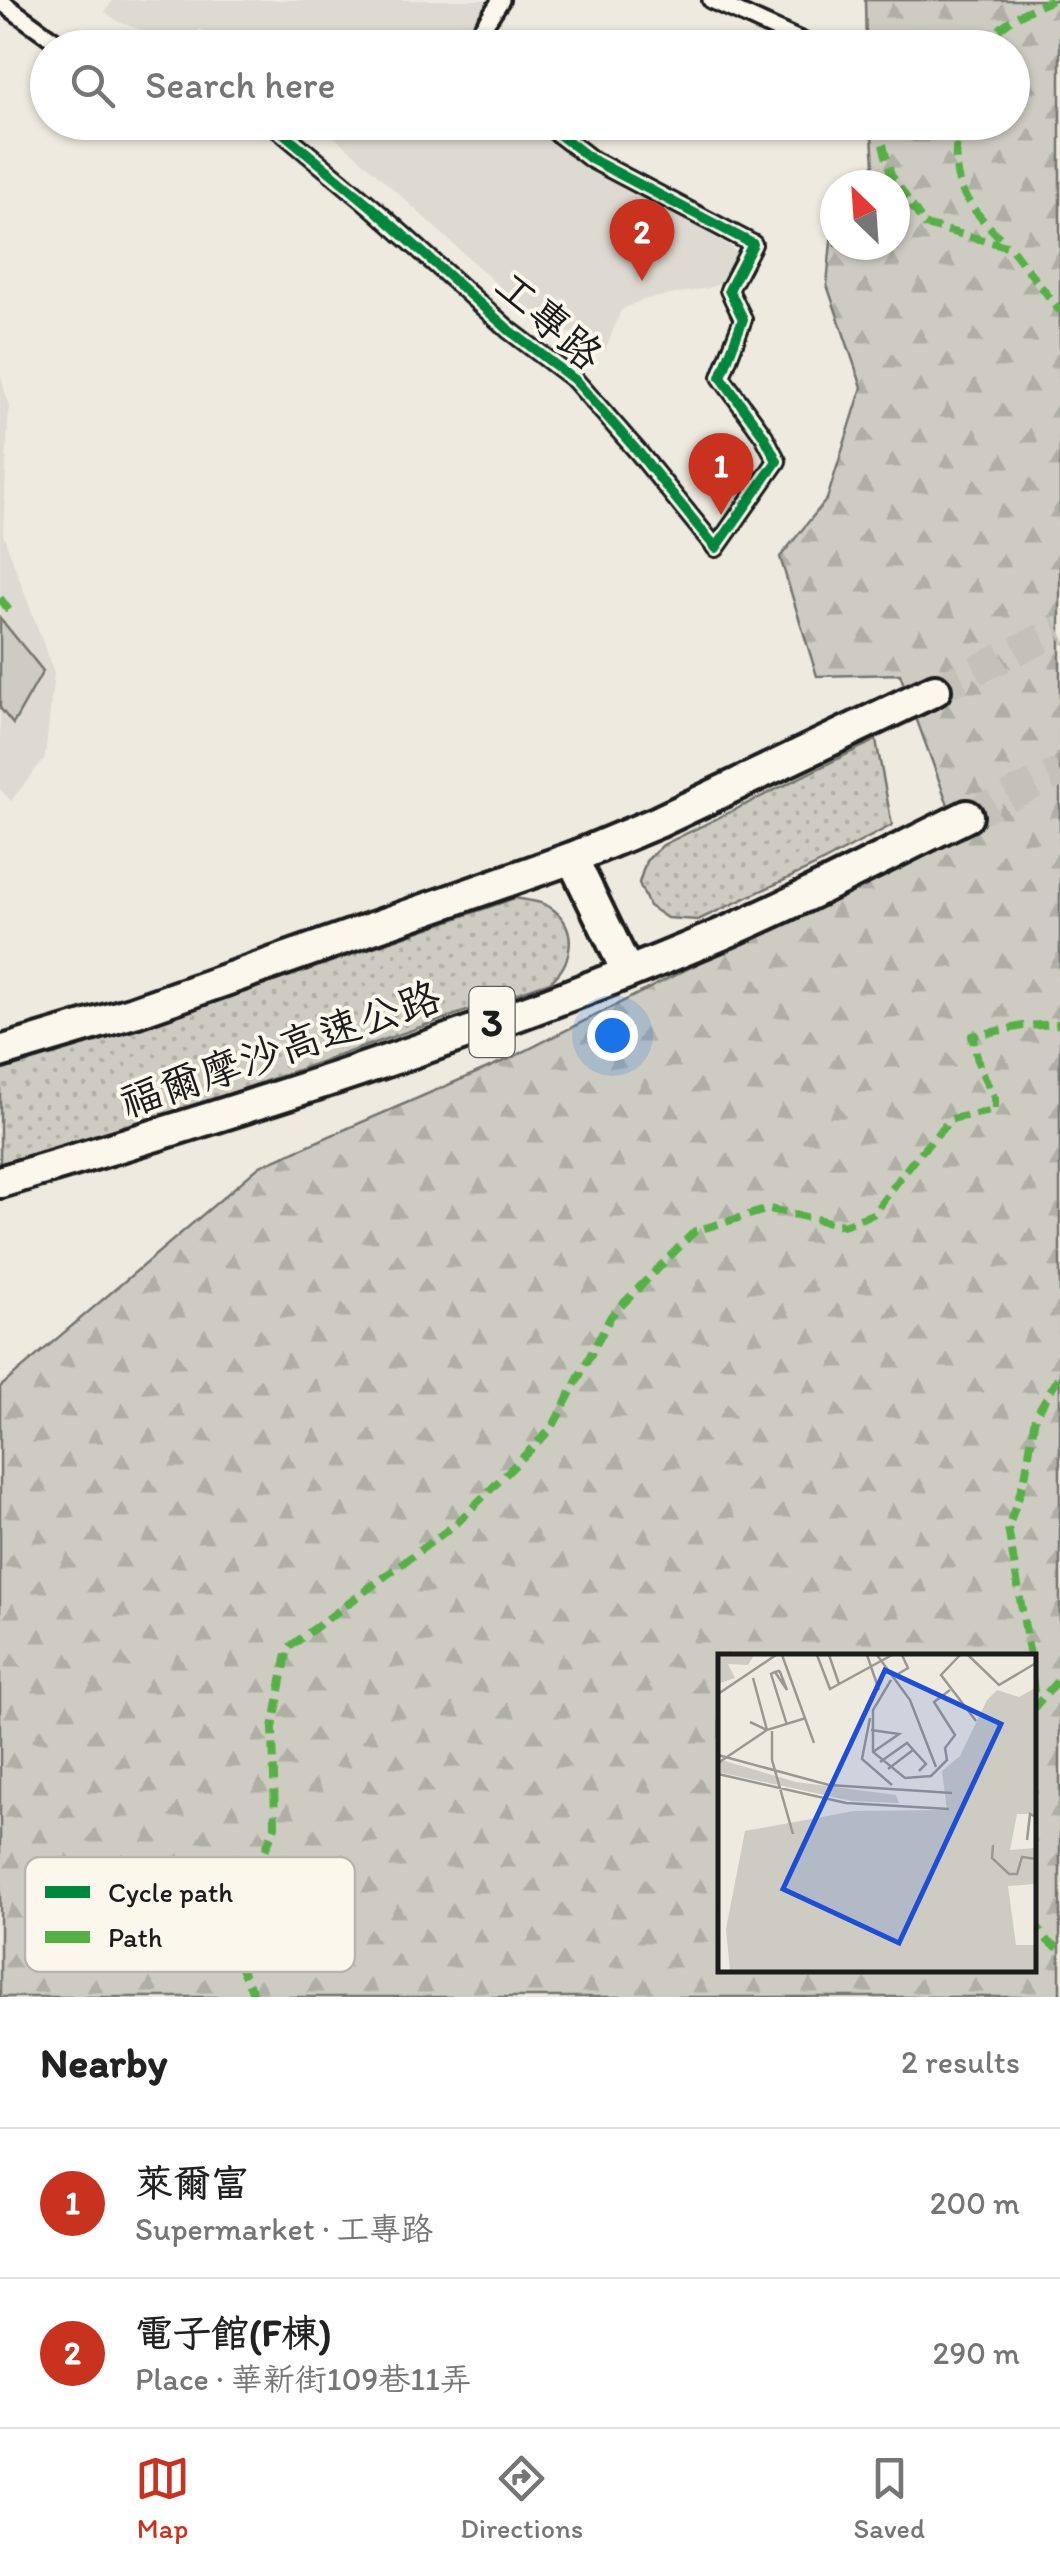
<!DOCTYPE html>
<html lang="en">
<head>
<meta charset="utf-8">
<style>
  :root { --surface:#fff; --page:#f6f6f6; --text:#222; --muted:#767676; --line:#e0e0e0; --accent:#c8321e }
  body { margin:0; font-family:Itim,"LXGW WenKai TC",sans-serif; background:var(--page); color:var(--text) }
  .compass { position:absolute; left:820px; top:170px; width:90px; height:90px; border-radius:50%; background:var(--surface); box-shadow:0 2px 8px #0004; rotate:335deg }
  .you { position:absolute; left:612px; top:1035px; width:35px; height:35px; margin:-25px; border:8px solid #fff; border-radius:50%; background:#1a73e8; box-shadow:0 0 0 15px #1a73e833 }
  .badge { display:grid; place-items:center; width:65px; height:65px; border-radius:50%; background:var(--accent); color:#fff; font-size:32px; font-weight:700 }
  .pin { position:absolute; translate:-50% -82px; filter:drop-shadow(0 2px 5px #0008) }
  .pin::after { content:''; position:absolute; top:52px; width:35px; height:30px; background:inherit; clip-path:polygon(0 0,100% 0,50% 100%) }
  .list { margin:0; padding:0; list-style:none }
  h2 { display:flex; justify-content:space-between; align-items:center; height:130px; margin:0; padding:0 40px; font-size:42px }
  h2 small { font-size:32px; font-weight:400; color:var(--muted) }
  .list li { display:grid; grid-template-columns:65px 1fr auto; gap:30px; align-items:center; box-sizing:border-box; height:150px; padding:0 40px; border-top:2px solid var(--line) }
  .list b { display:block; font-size:38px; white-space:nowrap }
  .list p { margin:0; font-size:32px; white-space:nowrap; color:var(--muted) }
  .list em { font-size:32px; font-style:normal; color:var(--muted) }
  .icon { flex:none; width:55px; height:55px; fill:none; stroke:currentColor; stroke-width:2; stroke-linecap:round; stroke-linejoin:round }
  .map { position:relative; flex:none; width:1060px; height:1997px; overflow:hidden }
  .search { position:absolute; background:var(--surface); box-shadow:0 2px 8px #0004; left:30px; right:30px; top:30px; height:110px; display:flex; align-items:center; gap:25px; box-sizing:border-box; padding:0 35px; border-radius:55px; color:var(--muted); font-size:38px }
  .sheet { height:430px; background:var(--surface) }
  nav { display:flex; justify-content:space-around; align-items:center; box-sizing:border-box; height:140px; border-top:2px solid var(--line); background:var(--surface); font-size:28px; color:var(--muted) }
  nav a { display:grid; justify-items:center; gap:5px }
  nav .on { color:var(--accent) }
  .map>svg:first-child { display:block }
  .built { fill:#dedad1 }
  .grass { fill:url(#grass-dots); stroke:#75746f; stroke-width:2.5 }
  .forest { fill:url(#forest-firs); stroke:#75746f; stroke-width:2.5; fill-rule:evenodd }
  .green { fill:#ceccc2; stroke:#75746f; stroke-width:2.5 }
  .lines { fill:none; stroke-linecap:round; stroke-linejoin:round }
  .motorway-tunnel { stroke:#c4c1b8; stroke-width:30; stroke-dasharray:30 15; stroke-linecap:butt }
  .minor-casing { stroke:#1c1c1c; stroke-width:22 }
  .motorway-casing { stroke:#1c1c1c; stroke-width:38 }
  .minor { stroke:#fbf7ec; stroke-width:15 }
  .motorway { stroke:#fbf7ec; stroke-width:30 }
  .quiet { stroke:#55b145; stroke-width:8; stroke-dasharray:15 8; stroke-linecap:butt }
  .cycleway-casing { stroke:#fbf7ec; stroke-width:16 }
  .cycleway { stroke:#00873e; stroke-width:10 }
  .labels { text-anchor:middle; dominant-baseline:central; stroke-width:8; stroke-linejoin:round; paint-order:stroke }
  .shield { fill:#fbf7ec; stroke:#5f5e5a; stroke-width:2.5 }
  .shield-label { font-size:40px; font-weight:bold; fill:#1c1c1c }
  .street-label { font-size:42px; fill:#1c1c1c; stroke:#fbf7ec }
  .inset-road { fill:none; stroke:#9a9891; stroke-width:2.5 }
  .view { fill:#1d4ed8; fill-opacity:0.15; stroke:#1d4ed8; stroke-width:5 }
  .inset-edge { fill:none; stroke:#1c1c1c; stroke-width:5 }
  .key { fill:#fbf7ec; stroke:#b8b5ae; stroke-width:2.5 }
  .key-label { font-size:28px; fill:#1c1c1c }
</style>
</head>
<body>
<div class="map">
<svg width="1060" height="1997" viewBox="0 0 1060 1997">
  <defs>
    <pattern id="grass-dots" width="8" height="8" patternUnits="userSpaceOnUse" patternTransform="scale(2.5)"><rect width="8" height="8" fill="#ceccc2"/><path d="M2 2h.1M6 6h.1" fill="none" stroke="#b0afa6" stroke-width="1.8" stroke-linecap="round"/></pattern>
    <pattern id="forest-firs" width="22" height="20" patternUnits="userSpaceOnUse" patternTransform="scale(2.5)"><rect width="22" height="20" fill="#ceccc2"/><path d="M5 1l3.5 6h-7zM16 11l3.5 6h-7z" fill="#b0afa6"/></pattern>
  </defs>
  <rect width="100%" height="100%" fill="#eeeadf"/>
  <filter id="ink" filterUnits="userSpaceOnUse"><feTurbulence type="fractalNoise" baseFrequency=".01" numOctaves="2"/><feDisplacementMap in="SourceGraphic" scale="20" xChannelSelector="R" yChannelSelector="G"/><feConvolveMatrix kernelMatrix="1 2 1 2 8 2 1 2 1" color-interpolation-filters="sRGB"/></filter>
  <g filter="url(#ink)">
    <g class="built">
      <path d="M 113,0 L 487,0 L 468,31 L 466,48 L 224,47 L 200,29 L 188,47 L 119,22 L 105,12 Z"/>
      <path d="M 316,123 L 534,123 L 577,156 L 733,248 L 738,261 L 723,282 L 709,288 L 642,300 L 621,310 L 605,351 L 580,334 L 548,331 L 354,153 Z"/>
      <path d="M 0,373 L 9,406 L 3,534 L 54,673 L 45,758 L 11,801 L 0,789 Z"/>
    </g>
    <g class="grass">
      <path d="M 876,740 L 892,825 L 815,866 L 698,920 L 667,918 L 649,906 L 639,883 L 646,861 L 663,845 Z"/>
      <path d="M 515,898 C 529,901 544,901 555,911 C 579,931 571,965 550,982 L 208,1101 L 0,1165 L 0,1071 L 175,1016 Z"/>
    </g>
    <path class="forest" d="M 865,0 L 1060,0 L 1060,1997 L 0,1997 L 0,1387 L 260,1166 L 513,1057 L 958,832 L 900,674 L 817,676 L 780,557 L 827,499 L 862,387 L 827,285 L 834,208 L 835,245 L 895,245 L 895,185 L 855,185 L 874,164 L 871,123 L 1012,122 L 1012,48 L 866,47 ZM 720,1657 L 1032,1657 L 1032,1970 L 720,1970 Z"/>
    <path class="green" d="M 0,618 L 43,671 L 13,724 L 0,708 Z"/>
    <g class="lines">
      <g class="motorway-tunnel">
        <path d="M 935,690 L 1060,630"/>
        <path d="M 967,816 L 1060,772"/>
      </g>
      <g class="minor-casing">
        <g id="minor">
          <path d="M 711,0 L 817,48"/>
          <path d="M 0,1 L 65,48"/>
          <path d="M 476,48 L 476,37 L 501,0"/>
          <path d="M 270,122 L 373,208 L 509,330 L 575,380 L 639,453 L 716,548 L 777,461 L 764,436 L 721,377 L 743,319 L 729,290 L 753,244 L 591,159 L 543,122"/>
        </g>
      </g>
      <g class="motorway-casing">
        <g id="motorway">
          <path d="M 572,858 L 627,971"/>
          <path d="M 0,1052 L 134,1012 L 572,858 L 658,822 L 935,690"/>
          <path d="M 0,1182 C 239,1111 478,1037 708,940 C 796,903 881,858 967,816"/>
        </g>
      </g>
      <use href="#minor" class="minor"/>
      <use href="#motorway" class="motorway"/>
      <g class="quiet">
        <path d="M 986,48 C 997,22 1027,11 1052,0"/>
        <path d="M 877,122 L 891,175 L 925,225 L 1010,247 L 1060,311"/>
        <path d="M 960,122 C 947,186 964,201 1006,244"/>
        <path d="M 0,598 L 13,616"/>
        <path d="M 1030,1657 L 1008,1528 L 1025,1478 L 1035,1417 L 1060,1374"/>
        <path d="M 1032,1677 L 1036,1706"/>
        <path d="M 1032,1710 L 1060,1678"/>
        <path d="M 1032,1921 L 1049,1942 L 1060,1949"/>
        <path d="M 255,1997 L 228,1942 L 275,1826 L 273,1728 L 288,1648 L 457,1523 L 552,1428 L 611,1316 L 695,1231 L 769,1209 L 843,1225 L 873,1214 L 913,1161 L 951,1119 L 995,1110 L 995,1099 L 980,1069 L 972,1036 L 1023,1026 L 1060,1024"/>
      </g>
      <g class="cycleway-casing">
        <path id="cycleway" d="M 270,122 L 373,208 L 509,330 L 575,380 L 639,453 L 716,548 L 777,461 L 764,436 L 721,377 L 743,319 L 729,290 L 753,244 L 591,159 L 543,122"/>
      </g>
      <use href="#cycleway" class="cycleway"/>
    </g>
  </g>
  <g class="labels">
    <rect class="shield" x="469.5" y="987" width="45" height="70" rx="8"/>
    <g class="shield-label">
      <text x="492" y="1022">3</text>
    </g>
    <g class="street-label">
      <text transform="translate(549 320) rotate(41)">工專路</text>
      <text transform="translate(280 1049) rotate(-19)">福爾摩沙高速公路</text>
    </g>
  </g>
  <g transform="translate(718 1654)">
    <rect width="318" height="318" fill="#eeeadf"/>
    <path d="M 0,105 L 78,128 L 178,141 L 181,149 L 134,147 L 0,118 Z" fill="#ceccc2"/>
    <path d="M 0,1 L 36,1 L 30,11 L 10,10 L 17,24 L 2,29 ZM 317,34 L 317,160 L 299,160 L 292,196 L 317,194 L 317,230 L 290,232 L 298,291 L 317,291 L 317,317 L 12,317 L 8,275 L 27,177 L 136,157 L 229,156 L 224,117 L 242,102 L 269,46 L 279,36 L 301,43 Z" fill="#ceccc2"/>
    <path class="inset-road" d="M 64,1 L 96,89M 99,1 L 112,35 L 121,30 L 111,1M 149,1 L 161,36M 159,1 L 192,46 L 218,113M 242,1 L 223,21 L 258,67M 250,1 L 281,31 L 318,9M 57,18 L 69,36 L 62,18 L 61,17 L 57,18 L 53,20 L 69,71M 175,23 L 190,14 L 184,1M 35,24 L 49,76 L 88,64M 173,26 L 155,56 L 155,98 L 187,124 L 213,122 L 229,106 L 227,94 L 237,81 L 216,48 L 232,36M 121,30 L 174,1M 0,40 L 58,1M 152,64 L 144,105 L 174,131M 153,76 L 181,80 L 155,98M 54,77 L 54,106 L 75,180M 0,101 L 111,131 L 234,139M 162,108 L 189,89 L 208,110 L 201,117M 0,109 L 49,76 L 32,68M 170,115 L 195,96M 0,120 L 128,149 L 231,155M 309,186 L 312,160 L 318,163M 275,191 L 274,204 L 291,220 L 299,220 L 304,203 L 318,205"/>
    <path class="view" d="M 167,16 L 283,70 L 181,289 L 65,235 Z"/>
    <rect width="318" height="318" class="inset-edge"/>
  </g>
  <rect x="25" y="1857" width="330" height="115" rx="15" class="key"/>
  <rect x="45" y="1886" width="45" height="12" fill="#00873e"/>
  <rect x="45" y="1931" width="45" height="12" fill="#55b145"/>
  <g class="key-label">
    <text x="108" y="1902">Cycle path</text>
    <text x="108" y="1947">Path</text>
  </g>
</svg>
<svg class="compass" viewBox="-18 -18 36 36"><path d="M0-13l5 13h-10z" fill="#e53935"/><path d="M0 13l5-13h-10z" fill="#767676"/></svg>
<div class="you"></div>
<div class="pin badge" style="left:721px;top:515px">1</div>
<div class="pin badge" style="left:642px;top:281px">2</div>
<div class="search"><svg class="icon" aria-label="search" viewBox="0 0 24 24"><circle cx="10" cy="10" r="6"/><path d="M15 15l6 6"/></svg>Search here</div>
</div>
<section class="sheet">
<h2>Nearby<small>2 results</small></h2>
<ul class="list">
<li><span class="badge">1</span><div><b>萊爾富</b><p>Supermarket · 工專路</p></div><em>200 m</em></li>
<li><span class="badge">2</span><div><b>電子館(F棟)</b><p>Place · 華新街109巷11弄</p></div><em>290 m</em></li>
</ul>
</section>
<nav>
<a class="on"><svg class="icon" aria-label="map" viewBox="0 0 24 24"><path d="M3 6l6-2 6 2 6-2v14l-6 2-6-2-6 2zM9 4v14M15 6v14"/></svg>Map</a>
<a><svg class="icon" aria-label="directions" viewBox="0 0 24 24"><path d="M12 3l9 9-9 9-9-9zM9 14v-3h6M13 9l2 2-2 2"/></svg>Directions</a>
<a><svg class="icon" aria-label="saved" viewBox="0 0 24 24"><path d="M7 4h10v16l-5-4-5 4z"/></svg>Saved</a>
</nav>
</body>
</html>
